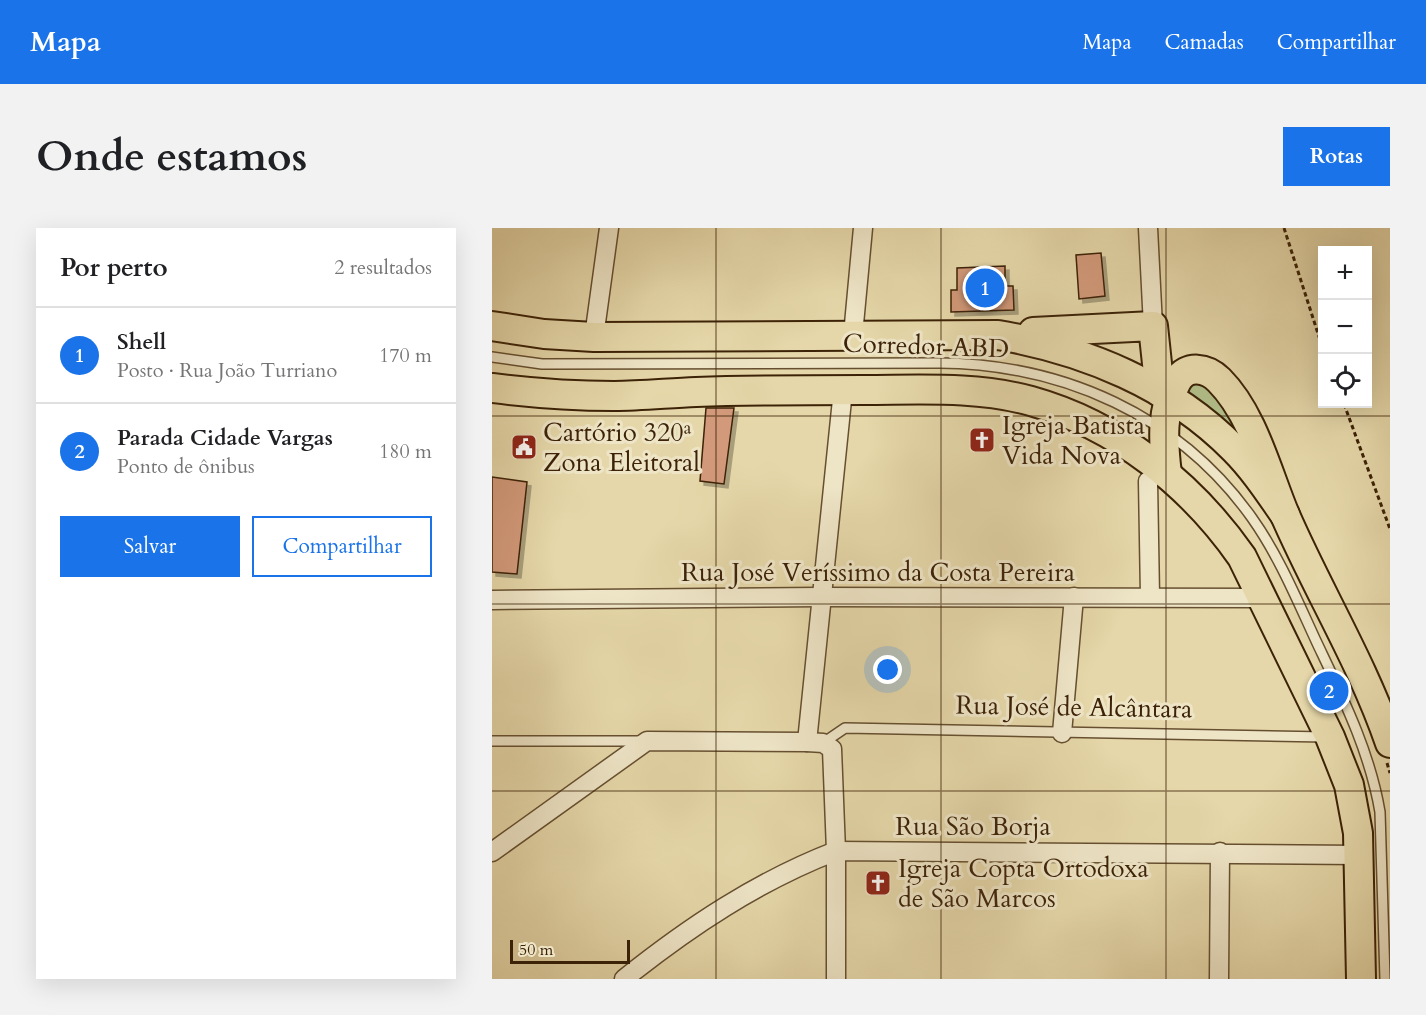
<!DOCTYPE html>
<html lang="pt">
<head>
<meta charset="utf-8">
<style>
  :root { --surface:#fff; --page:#f2f2f2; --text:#202124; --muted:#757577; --line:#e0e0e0; --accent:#1a73e8 }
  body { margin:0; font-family:Cardo,serif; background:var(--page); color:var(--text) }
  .controls { position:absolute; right:18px; top:18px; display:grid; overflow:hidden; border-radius:0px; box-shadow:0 6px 24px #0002 }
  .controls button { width:54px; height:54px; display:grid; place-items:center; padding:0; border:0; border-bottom:2px solid var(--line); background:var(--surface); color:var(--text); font:30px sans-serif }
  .scale { position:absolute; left:18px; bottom:15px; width:120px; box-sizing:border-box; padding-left:6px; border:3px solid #3c2207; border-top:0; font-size:16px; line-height:21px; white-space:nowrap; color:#3c2207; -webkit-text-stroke:4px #eee5c7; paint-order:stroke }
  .you { position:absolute; left:396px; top:442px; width:21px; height:21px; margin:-15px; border:4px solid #fff; border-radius:50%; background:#1a73e8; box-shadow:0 0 0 9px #1a73e833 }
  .badge { display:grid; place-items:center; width:39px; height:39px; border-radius:50%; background:var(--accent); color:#fff; font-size:20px; font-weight:700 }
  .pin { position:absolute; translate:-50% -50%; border:3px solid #fff; box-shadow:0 2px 6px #0006 }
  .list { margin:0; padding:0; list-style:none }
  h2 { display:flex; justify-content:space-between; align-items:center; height:78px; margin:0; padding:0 24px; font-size:26px }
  h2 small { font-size:20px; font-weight:400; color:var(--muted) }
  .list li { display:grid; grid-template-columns:39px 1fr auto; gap:18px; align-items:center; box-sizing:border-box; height:96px; padding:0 24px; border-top:2px solid var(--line) }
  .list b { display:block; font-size:22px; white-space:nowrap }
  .list p { margin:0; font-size:20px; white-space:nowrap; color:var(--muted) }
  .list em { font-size:20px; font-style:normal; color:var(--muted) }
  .actions { display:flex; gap:12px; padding:18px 24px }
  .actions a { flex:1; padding:14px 0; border:2px solid var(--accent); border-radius:0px; text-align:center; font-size:21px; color:var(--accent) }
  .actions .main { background:var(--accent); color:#fff }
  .icon { flex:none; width:33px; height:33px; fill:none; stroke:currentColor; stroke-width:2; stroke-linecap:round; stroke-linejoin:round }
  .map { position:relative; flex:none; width:898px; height:751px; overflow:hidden; border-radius:0px }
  header { display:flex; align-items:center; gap:36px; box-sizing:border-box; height:84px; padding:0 30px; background:var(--accent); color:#fff }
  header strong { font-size:28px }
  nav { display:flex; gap:33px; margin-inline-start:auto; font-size:21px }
  .intro { display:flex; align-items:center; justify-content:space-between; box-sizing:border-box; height:144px; padding:0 36px }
  h1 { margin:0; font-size:42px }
  .button { padding:15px 27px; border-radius:0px; background:var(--accent); color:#fff; font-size:21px; font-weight:700 }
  main { display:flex; gap:36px; padding:0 36px }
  aside { flex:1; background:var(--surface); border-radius:0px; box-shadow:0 6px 24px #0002 }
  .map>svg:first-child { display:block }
  .green { fill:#b2bf8a; stroke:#777048; stroke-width:1.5 }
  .building { fill:#d2997a; stroke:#3c2207; stroke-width:1.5; filter:url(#shadow) }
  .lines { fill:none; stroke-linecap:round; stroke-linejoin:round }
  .lane-casing { stroke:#664f30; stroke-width:12 }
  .street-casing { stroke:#664f30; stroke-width:21 }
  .primary-casing { stroke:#3c2207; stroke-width:32 }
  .path { stroke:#3c2207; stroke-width:3; stroke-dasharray:4.5 3; stroke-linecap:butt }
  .lane { stroke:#eee5c7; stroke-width:9 }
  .street { stroke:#eee5c7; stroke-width:18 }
  .primary { stroke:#e5d7a9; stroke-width:28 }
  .grid { fill:none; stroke:#3c2207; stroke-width:1.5; stroke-opacity:0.55 }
  .labels { text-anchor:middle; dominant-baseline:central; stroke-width:6; stroke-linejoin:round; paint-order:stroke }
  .street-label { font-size:26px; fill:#3c2207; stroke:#eee5c7 }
  .poi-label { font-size:26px; fill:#3c2207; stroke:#eee5c7; text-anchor:start }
</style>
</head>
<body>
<header>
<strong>Mapa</strong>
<nav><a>Mapa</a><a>Camadas</a><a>Compartilhar</a></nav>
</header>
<div class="intro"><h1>Onde estamos</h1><a class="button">Rotas</a></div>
<main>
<aside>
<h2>Por perto<small>2 resultados</small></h2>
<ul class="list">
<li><span class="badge">1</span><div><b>Shell</b><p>Posto · Rua João Turriano</p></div><em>170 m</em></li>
<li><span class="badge">2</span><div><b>Parada Cidade Vargas</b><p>Ponto de ônibus</p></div><em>180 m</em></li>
</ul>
<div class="actions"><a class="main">Salvar</a><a>Compartilhar</a></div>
</aside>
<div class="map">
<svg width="898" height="751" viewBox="0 0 898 751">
  <defs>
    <filter id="shadow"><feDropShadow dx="4" dy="4" stdDeviation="0" flood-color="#0004"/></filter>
  </defs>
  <rect width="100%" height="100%" fill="#e5d7a9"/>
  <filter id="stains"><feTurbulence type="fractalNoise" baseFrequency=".00333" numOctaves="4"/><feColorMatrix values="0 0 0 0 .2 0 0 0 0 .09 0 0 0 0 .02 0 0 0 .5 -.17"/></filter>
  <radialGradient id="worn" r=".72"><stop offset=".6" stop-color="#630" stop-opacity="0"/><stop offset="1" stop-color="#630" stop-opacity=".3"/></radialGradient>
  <path class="green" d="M 700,152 L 720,162 L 756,220 L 695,167 L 695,158 Z"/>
  <g class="building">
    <path d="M 609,25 L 613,68 L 587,71 L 584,27 Z"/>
    <path d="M 513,38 L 513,58 L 521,58 L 522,82 L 459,84 L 459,62 L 465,62 L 465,40 Z"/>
    <path d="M 214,180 L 242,180 L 232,256 L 208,253 Z"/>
    <path d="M 0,249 L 35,254 L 25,346 L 0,344 Z"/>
  </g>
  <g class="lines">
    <g class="lane-casing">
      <g id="lane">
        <path d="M 0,129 L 50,136 L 447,135 C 571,136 687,187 760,290 C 787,328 805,372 825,415 C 851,470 878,524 888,584 L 893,751"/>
        <path d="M 0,513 L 149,513"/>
        <path d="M 331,515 L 353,500 L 834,509"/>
      </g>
    </g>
    <g class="street-casing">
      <g id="street">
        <path d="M 656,0 L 661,98"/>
        <path d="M 361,107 L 371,0"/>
        <path d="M 102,109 L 117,0"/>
        <path d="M 656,253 L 658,368"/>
        <path d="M 0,372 L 328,369 L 771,370"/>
        <path d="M 570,505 L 582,369"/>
        <path d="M 315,514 L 351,162"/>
        <path d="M 0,624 L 155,513 L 315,514 L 331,515 L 340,521 L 344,623 L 344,751"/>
        <path d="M 132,751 C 197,699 266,653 344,623 L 867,627"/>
        <path d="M 727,751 L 728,624"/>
      </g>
    </g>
    <g class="primary-casing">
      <g id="primary">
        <path d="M 0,98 L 52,106 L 102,109 L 506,107 C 593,122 679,157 742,221 C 762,241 777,264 793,287"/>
        <path d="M 541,104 L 661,98 L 668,164"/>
        <path d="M 0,160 C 40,165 82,168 122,168 C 149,168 177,165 204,164 C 260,162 316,162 372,162 C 427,162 485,158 539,173 C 625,197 699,256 750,329 L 838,509 L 857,557 L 866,605 L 869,751"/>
        <path d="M 675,246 C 671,214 669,181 685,153 C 695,136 715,140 727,152 C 761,186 775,244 793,287 C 826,363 871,436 898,515"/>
      </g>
    </g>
    <g class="path">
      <path d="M 792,0 L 830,118"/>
      <path d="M 852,176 L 898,301"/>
      <path d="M 895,535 L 898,545"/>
    </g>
    <use href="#lane" class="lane"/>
    <use href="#street" class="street"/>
    <use href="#primary" class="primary"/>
  </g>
  <path class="grid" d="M 224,0 L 224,751M 449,0 L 449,751M 674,0 L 674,751M 0,188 L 898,188M 0,376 L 898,376M 0,563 L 898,563"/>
  <defs>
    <g id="church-square" transform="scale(1.35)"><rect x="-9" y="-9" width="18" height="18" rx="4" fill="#8f2418" stroke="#eee5c7"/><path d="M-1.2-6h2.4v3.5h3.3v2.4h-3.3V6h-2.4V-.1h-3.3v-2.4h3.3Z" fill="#fff"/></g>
    <g id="civic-square" transform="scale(1.35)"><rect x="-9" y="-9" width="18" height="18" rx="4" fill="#8f2418" stroke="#eee5c7"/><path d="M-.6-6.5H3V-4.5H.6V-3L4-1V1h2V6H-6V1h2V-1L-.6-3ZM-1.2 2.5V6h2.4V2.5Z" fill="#fff"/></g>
  </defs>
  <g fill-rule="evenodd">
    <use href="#church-square" x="490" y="212"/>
    <use href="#civic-square" x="32" y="219"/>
    <use href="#church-square" x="386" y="655"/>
  </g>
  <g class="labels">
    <g class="street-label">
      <text transform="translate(434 118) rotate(2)">Corredor ABD</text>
      <text x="386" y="344">Rua José Veríssimo da Costa Pereira</text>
      <text transform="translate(582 479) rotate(1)">Rua José de Alcântara</text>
      <text x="481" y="598">Rua São Borja</text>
    </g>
    <g class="poi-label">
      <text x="510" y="197">Igreja Batista<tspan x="510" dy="30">Vida Nova</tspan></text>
      <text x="51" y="204">Cartório 320ª<tspan x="51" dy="30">Zona Eleitoral</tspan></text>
      <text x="406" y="640">Igreja Copta Ortodoxa<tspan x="406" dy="30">de São Marcos</tspan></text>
    </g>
  </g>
  <rect width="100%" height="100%" filter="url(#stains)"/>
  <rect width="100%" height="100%" fill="url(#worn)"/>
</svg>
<div class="controls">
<button>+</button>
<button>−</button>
<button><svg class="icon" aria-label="locate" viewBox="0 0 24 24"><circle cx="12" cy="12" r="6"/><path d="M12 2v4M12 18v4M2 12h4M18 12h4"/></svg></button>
</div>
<div class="scale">50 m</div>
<div class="you"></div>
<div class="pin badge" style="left:493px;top:60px">1</div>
<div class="pin badge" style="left:837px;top:463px">2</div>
</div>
</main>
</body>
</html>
